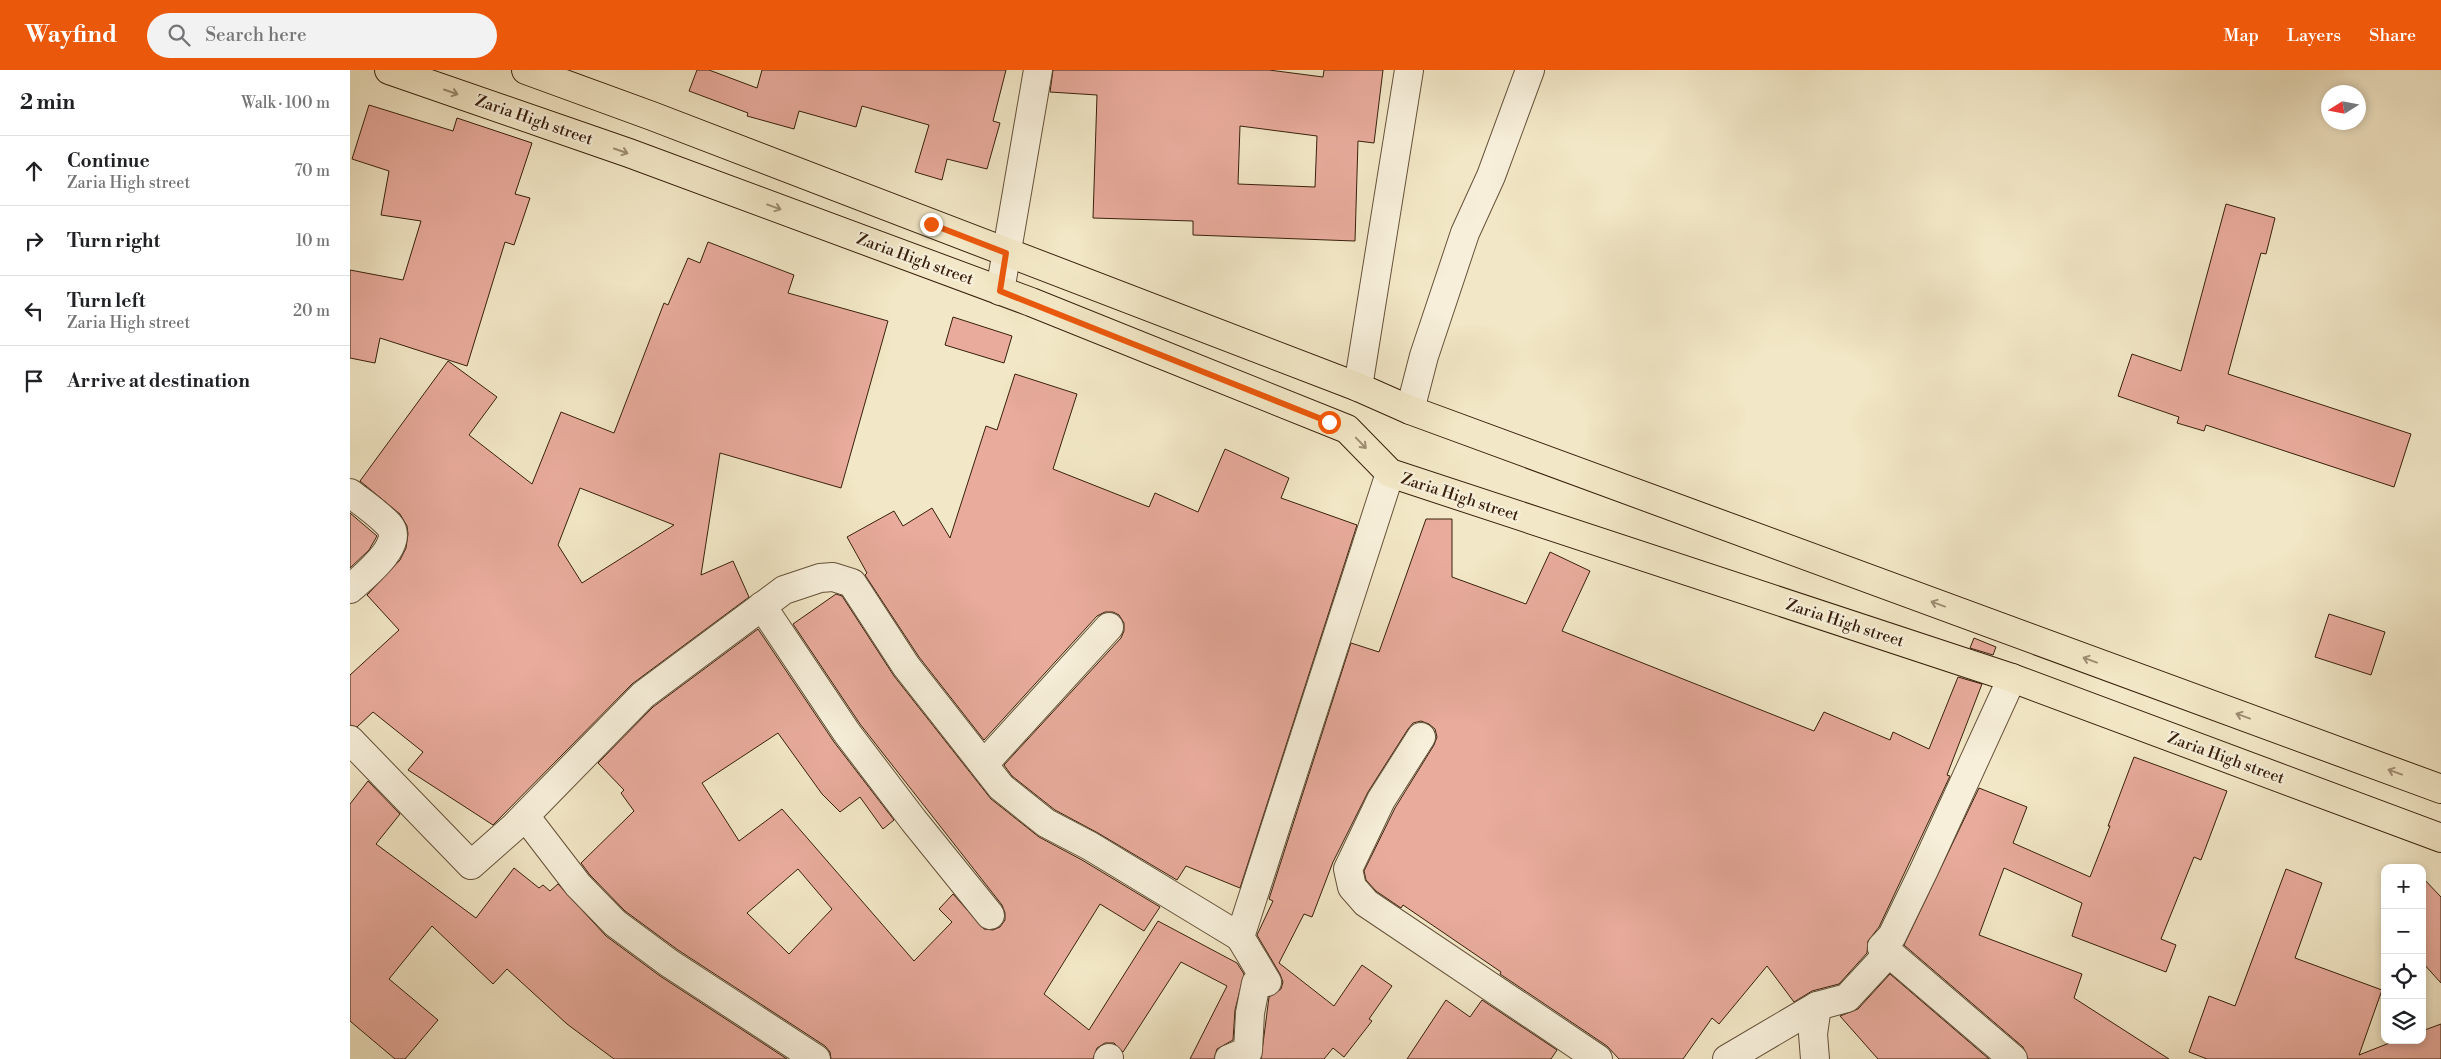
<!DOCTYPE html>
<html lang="en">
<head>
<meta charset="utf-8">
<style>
  :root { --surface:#fff; --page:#f2f2f2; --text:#202124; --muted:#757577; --line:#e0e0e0; --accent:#ea580c }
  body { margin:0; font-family:"Libre Bodoni",serif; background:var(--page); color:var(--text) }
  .controls { position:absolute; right:15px; bottom:15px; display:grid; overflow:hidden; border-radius:10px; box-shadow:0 2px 8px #0003 }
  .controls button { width:45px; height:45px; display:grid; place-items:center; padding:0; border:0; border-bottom:1px solid var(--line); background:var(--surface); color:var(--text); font:25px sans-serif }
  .compass { position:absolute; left:1971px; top:15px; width:45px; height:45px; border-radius:50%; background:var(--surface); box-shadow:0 2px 8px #0003; rotate:259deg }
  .stop { position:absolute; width:15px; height:15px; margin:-11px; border:4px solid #ea580c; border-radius:50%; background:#fff }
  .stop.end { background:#ea580c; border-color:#fff; box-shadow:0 1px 5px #0008 }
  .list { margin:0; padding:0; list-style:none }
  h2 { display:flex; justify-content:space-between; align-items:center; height:65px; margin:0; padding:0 20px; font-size:21px }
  h2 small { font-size:16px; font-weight:400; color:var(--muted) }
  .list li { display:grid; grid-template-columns:32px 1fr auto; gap:15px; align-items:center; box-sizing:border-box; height:70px; padding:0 20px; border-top:1px solid var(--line) }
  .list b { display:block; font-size:19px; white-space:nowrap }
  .list p { margin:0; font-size:16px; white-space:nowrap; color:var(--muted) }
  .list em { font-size:16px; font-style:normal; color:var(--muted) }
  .icon { flex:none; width:28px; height:28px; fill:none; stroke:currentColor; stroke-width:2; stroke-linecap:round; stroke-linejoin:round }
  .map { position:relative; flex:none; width:2091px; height:989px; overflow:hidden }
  header { display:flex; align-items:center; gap:30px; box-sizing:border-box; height:70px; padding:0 25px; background:var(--accent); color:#fff }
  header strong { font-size:24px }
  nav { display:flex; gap:28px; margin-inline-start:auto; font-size:18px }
  .search { width:350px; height:45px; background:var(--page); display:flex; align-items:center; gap:12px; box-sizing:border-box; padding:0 18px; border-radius:28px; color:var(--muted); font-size:19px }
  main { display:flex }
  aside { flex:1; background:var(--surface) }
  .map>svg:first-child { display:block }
  .building { fill:#e8ab9c; stroke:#38200c; fill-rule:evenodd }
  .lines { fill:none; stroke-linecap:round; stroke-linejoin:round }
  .street-casing { stroke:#66523a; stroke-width:30 }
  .primary-casing { stroke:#38200c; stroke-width:30 }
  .street { stroke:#f7efda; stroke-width:28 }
  .primary { stroke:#f2e7c6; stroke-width:28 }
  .oneway { stroke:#9e8d72 }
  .route { stroke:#ea580c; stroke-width:6 }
  .labels { text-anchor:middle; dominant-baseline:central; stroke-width:4.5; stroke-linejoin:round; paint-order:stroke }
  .street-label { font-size:16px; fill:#38200c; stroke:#f7efda }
</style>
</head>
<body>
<header>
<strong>Wayfind</strong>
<div class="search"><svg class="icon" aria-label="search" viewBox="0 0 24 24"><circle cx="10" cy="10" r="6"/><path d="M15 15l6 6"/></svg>Search here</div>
<nav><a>Map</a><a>Layers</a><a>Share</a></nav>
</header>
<main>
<aside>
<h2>2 min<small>Walk · 100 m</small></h2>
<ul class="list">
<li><svg class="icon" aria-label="ahead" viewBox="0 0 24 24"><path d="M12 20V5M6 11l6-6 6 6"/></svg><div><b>Continue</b><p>Zaria High street</p></div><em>70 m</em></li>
<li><svg class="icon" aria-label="right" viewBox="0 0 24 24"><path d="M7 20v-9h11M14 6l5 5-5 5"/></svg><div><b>Turn right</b></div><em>10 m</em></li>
<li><svg class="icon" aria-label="left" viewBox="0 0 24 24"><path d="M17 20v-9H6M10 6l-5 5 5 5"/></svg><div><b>Turn left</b><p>Zaria High street</p></div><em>20 m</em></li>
<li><svg class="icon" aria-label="arrive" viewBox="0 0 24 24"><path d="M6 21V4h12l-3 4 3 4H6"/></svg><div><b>Arrive at destination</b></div></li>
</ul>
</aside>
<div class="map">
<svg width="2091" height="989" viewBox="0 0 2091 989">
  <rect width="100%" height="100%" fill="#f2e7c6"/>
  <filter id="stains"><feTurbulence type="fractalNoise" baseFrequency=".004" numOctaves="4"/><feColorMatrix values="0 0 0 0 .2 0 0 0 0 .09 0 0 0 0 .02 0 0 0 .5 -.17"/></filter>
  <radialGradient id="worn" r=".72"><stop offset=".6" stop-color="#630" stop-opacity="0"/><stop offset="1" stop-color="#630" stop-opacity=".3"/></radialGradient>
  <g class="building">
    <path d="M 347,0 L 359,0 L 407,18 L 412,0 L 656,0 L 643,51 L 650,53 L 637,99 L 597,89 L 592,110 L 565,102 L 579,55 L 512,36 L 506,57 L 449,41 L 444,59 L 397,46 L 398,43 L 339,21 Z"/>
    <path d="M 703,0 L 919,0 L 973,7 L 974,0 L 1033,0 L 1024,73 L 1008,71 L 1005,171 L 843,165 L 843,151 L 743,148 L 747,25 L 700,22 ZM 890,56 L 967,66 L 965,117 L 888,114 Z"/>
    <path d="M 19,35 L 103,61 L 107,48 L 182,73 L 165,124 L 180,128 L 164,175 L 155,172 L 117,296 L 30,268 L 25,293 L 0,288 L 0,200 L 53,210 L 71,151 L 31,145 L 39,101 L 2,89 Z"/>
    <path d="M 1876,134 L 1925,148 L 1916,184 L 1911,183 L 1878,304 L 2061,364 L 2044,417 L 1856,355 L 1854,361 L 1827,353 L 1829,347 L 1768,326 L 1782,284 L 1831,301 Z"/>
    <path d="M 358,172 L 444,205 L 438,223 L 538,251 L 491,418 L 370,383 L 351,505 L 383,491 L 399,527 L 282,614 L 143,755 L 58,700 L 73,682 L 23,642 L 7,657 L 0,655 L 0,605 L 49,560 L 17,525 L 50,490 L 56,478 L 58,464 L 57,456 L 50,444 L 10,411 L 98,291 L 147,327 L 119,365 L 182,414 L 211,342 L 264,363 L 314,233 L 318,235 L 338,188 L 350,193 ZM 230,418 L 324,455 L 232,513 L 208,475 Z"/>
    <path d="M 603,247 L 662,266 L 654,293 L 595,275 Z"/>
    <path d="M 665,304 L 727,324 L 703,399 L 799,437 L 805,423 L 848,442 L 875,379 L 939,408 L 931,428 L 1007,455 L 890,818 L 836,796 L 827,810 L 748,763 L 705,740 L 662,706 L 654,695 L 771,568 L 774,561 L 774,553 L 769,545 L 763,542 L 755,542 L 747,546 L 634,670 L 569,587 L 515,505 L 517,503 L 497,467 L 544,441 L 553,456 L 582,438 L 600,468 L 636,356 L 647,360 Z"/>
    <path d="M 0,443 L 27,466 L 19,480 L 0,498 Z"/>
    <path d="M 1076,449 L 1102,449 L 1102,507 L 1176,534 L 1200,482 L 1240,501 L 1212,561 L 1464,661 L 1474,642 L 1540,670 L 1543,662 L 1579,679 L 1608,607 L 1632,614 L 1597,705 L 1600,706 L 1529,857 L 1518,871 L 1517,883 L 1489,914 L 1462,921 L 1444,932 L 1417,896 L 1369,954 L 1362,948 L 1333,989 L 1269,989 L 1257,976 L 1150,904 L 1151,902 L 1053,835 L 1051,838 L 1026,821 L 1016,810 L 1014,801 L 1045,738 L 1084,675 L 1087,667 L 1085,659 L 1079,654 L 1071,651 L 1063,653 L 1058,659 L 1018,722 L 983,792 L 962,847 L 954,844 L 929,893 L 984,936 L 1012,895 L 1042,916 L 1019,949 L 1022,951 L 994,987 L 983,978 L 974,989 L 911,989 L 919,927 L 931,919 L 933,912 L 930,904 L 907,865 L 923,831 L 919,829 L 1001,573 L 1029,582 Z"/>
    <path d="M 486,524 L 492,526 L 544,606 L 641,729 L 689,767 L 732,790 L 810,837 L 794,861 L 750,834 L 694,924 L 739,960 L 808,851 L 887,893 L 894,904 L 885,940 L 883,970 L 867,979 L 864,989 L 840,989 L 877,916 L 831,892 L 773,982 L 764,973 L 755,973 L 747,978 L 743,989 L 481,989 L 480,982 L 475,976 L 328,880 L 275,841 L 240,805 L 231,793 L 284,741 L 271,723 L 274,720 L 248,693 L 303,637 L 408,559 L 484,672 L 544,750 L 533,759 L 510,727 L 490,742 L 472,724 L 428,663 L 352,713 L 389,771 L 432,739 L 564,891 L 602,852 L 589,839 L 603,824 L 634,859 L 643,860 L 650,857 L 655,850 L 655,843 L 652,835 L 510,654 L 443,554 ZM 448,799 L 482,839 L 439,884 L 397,843 Z"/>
    <path d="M 1979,544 L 2035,562 L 2021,605 L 1965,587 Z"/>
    <path d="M 1624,568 L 1646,577 L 1643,585 L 1620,578 Z"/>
    <path d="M 1784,687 L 1877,721 L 1851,790 L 1844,787 L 1811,869 L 1826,875 L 1816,902 L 1722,866 L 1732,833 L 1654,798 L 1629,865 L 1732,904 L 1724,928 L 1819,989 L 1678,989 L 1673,977 L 1554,875 L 1629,718 L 1677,737 L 1663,773 L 1740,807 L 1760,756 L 1758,756 Z"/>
    <path d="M 18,711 L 50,744 L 26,774 L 126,848 L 164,798 L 189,818 L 193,815 L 200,821 L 208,814 L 256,866 L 310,906 L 437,989 L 264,989 L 217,954 L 157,899 L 143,914 L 82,856 L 39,909 L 88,950 L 55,989 L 45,989 L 0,951 L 0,734 Z"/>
    <path d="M 1936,799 L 1972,813 L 1945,888 L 2032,920 L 2009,985 L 2047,970 L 2072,970 L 2072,961 L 2091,954 L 2091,989 L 1857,989 L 1839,982 L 1859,926 L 1885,936 Z"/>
    <path d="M 2072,807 L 2091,827 L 2091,913 L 2072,892 Z"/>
    <path d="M 1540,904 L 1639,989 L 1528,989 L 1490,946 L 1508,939 Z"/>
    <path d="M 1096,930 L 1120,947 L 1132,930 L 1207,980 L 1201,989 L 1057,989 Z"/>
  </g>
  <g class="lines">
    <g class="street-casing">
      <g id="street">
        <path d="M 650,221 L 688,0"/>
        <path d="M 1008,317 L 1059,0"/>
        <path d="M 1060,340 L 1074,286 L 1115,163 L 1141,106 L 1180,0"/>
        <path d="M 0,423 C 13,433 28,443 39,455 C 56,474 13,507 0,519"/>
        <path d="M 412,536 L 497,663 L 564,751 L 640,845"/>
        <path d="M 1071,667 L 1031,730 L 998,799 L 1002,817 L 1016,833 L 1248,989"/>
        <path d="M 0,670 L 121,795 L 164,757 L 293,625 L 434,520 L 470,508 L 483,507 L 502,513 L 556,596 L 651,717 L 696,753 L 740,776 L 890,867"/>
        <path d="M 634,694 L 759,557"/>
        <path d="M 175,746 L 228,815 L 265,853 L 319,893 L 466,989"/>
        <path d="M 1532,877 L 1542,866 L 1574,800 L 1662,608"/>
        <path d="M 1532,877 L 1663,989"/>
        <path d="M 758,989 L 759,988"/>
        <path d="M 879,989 L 898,981 L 900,943 L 906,913 L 917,912 L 890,867 L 1040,403"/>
        <path d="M 1377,989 L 1467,936 L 1497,928 L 1534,888 L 1532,877"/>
        <path d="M 1465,989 L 1463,964 L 1467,936"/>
      </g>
    </g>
    <g class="primary-casing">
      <g id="primary">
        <path d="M 39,0 L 279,83 L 681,232 L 997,359 L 1040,403 L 1662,608 L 2091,768"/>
        <path d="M 176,0 L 302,46 L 1008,317 L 1060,340 L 2091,719"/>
      </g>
    </g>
    <use href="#street" class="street"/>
    <use href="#primary" class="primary"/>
  </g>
  <defs><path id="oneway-shaft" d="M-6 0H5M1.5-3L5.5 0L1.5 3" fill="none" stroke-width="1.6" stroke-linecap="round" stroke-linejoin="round" transform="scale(1.25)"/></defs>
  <g class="oneway">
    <use href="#oneway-shaft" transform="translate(101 22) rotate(19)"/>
    <use href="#oneway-shaft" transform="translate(271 81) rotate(19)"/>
    <use href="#oneway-shaft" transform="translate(424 137) rotate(20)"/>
    <use href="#oneway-shaft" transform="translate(1011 373) rotate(46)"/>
    <use href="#oneway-shaft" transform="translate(1588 534) rotate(-160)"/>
    <use href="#oneway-shaft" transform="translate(1740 590) rotate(-160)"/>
    <use href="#oneway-shaft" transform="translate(1893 646) rotate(-160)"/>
    <use href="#oneway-shaft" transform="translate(2045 702) rotate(-160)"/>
  </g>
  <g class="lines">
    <path class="route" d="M 581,154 L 656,183 L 650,221 L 979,352"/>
  </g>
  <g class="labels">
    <g class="street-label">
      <text transform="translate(184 50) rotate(19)">Zaria High street</text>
      <text transform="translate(565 189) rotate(20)">Zaria High street</text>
      <text transform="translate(1110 427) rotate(18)">Zaria High street</text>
      <text transform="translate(1495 553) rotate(18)">Zaria High street</text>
      <text transform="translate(1876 688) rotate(20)">Zaria High street</text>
    </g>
  </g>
  <rect width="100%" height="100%" filter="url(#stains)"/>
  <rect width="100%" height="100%" fill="url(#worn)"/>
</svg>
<div class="controls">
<button>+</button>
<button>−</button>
<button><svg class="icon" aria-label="locate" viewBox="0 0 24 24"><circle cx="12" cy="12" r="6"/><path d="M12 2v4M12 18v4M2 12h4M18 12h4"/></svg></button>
<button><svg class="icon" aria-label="layers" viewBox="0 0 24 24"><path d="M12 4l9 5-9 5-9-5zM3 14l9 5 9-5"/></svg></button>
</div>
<svg class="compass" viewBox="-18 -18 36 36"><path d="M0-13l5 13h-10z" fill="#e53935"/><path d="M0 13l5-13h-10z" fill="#757577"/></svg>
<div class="stop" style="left:979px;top:352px"></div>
<div class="stop end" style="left:581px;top:154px"></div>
</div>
</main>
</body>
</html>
